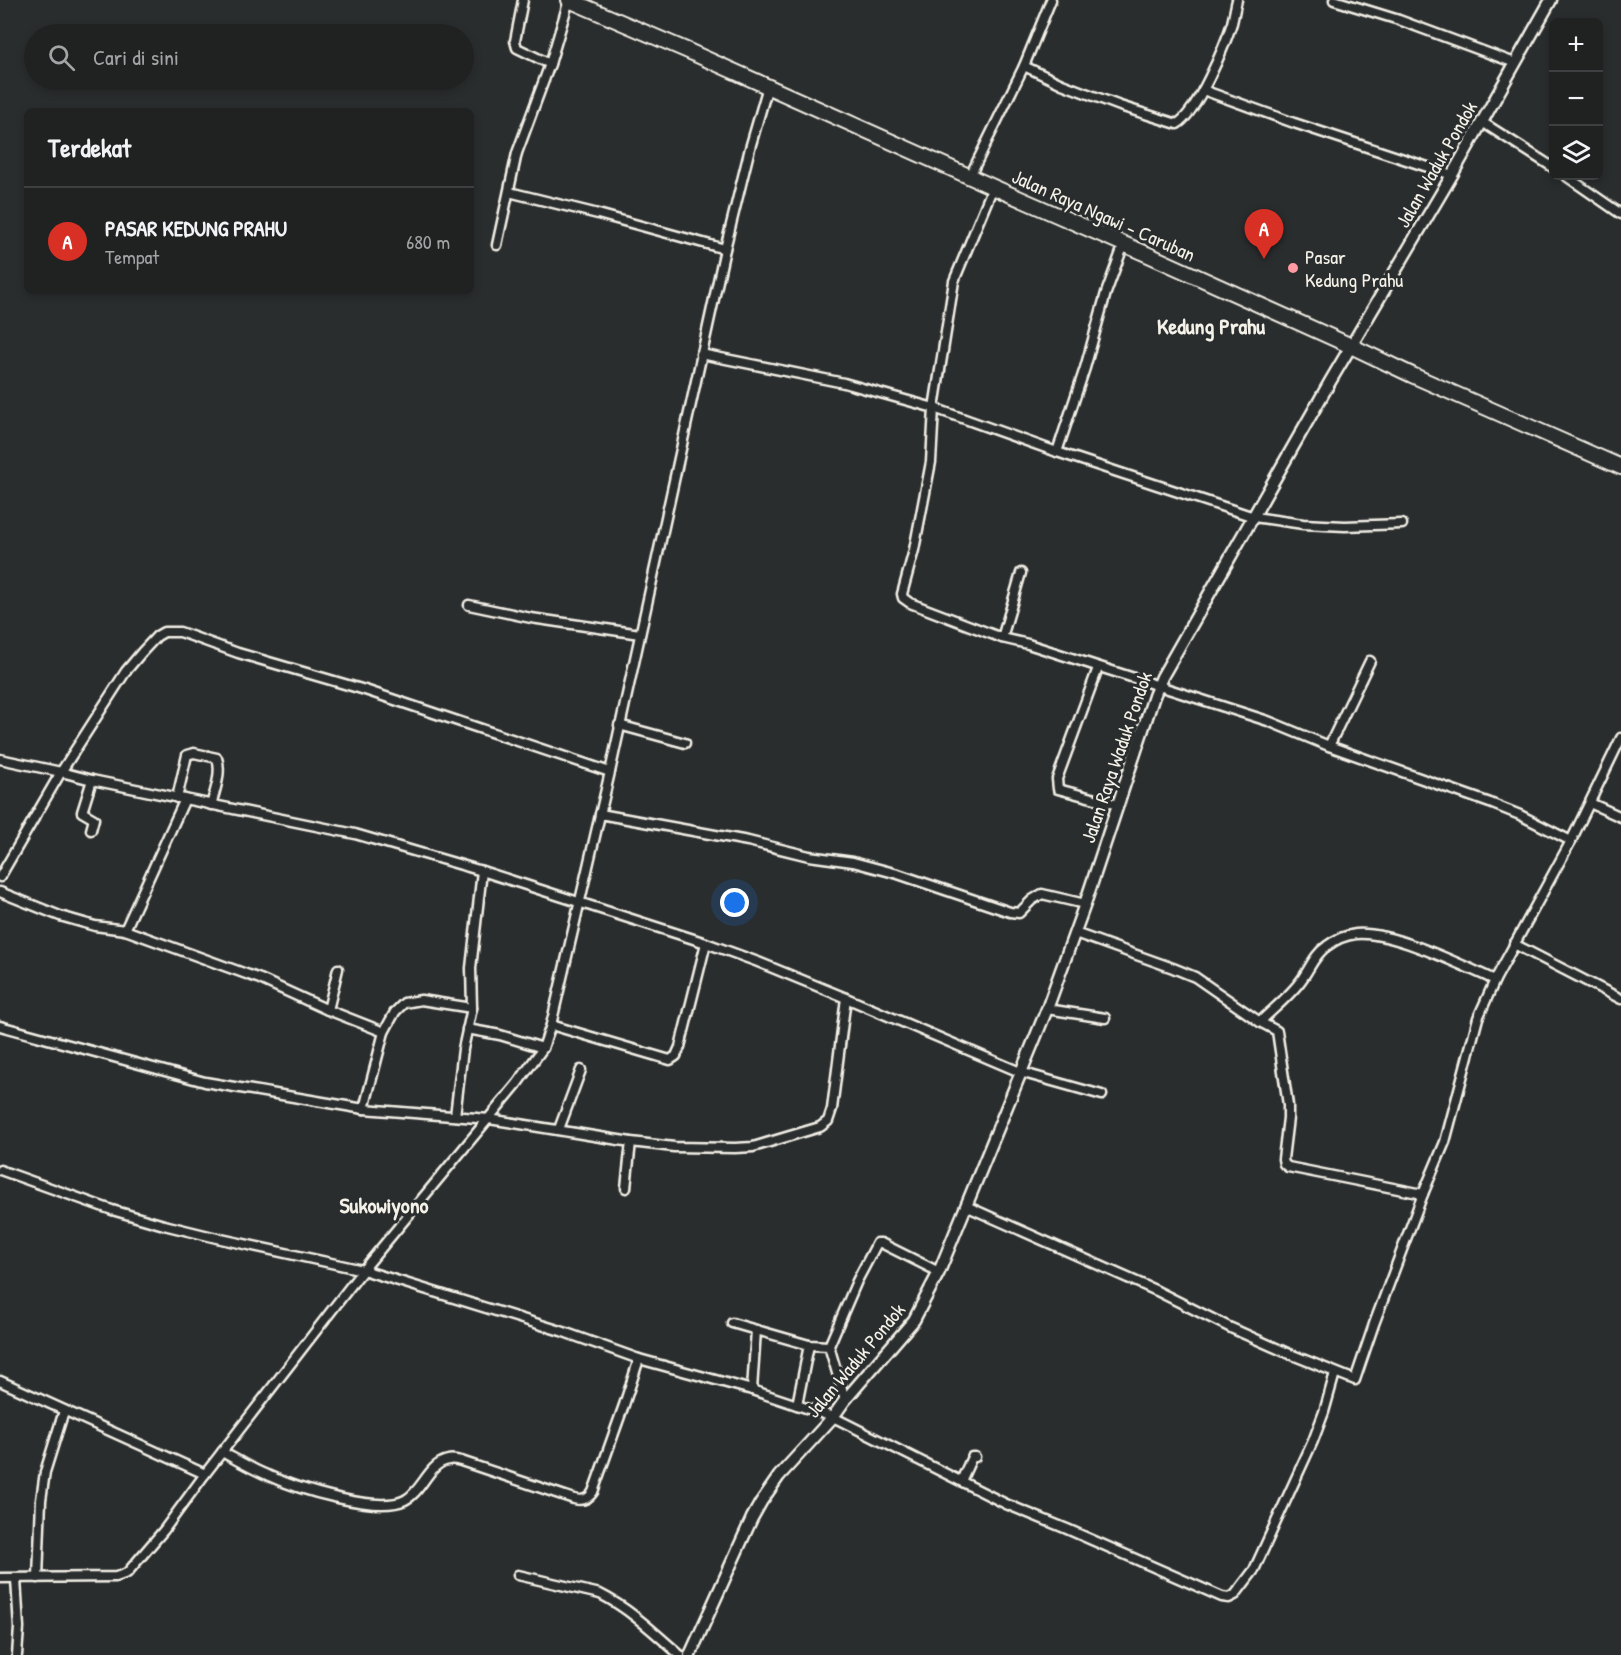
<!DOCTYPE html>
<html lang="id">
<head>
<meta charset="utf-8">
<style>
  :root { --surface:#202222; --page:#2d2f2f; --text:#f1f3f6; --muted:#a2a4a5; --line:#3d3f40; --accent:#d93025 }
  body { margin:0; font-family:"Patrick Hand",sans-serif; background:var(--page); color:var(--text) }
  .controls { position:absolute; right:18px; top:18px; display:grid; overflow:hidden; border-radius:9px; box-shadow:0 3px 9px #0003 }
  .controls button { width:54px; height:54px; display:grid; place-items:center; padding:0; border:0; border-bottom:2px solid var(--line); background:var(--surface); color:var(--text); font:30px sans-serif }
  .you { position:absolute; left:735px; top:903px; width:21px; height:21px; margin:-15px; border:4px solid #fff; border-radius:50%; background:#1a73e8; box-shadow:0 0 0 9px #1a73e833 }
  .badge { display:grid; place-items:center; width:39px; height:39px; border-radius:50%; background:var(--accent); color:#fff; font-size:20px; font-weight:700 }
  .pin { position:absolute; translate:-50% -50px; filter:drop-shadow(0 2px 3px #0008) }
  .pin::after { content:''; position:absolute; top:32px; width:21px; height:18px; background:inherit; clip-path:polygon(0 0,100% 0,50% 100%) }
  .list { margin:0; padding:0; list-style:none }
  h2 { display:flex; justify-content:space-between; align-items:center; height:78px; margin:0; padding:0 24px; font-size:26px }
  h2 small { font-size:20px; font-weight:400; color:var(--muted) }
  .list li { display:grid; grid-template-columns:39px 1fr auto; gap:18px; align-items:center; box-sizing:border-box; height:108px; padding:0 24px; border-top:2px solid var(--line) }
  .list b { display:block; font-size:22px; white-space:nowrap }
  .list p { margin:0; font-size:20px; white-space:nowrap; color:var(--muted) }
  .list em { font-size:20px; font-style:normal; color:var(--muted) }
  .icon { flex:none; width:33px; height:33px; fill:none; stroke:currentColor; stroke-width:2; stroke-linecap:round; stroke-linejoin:round }
  .map { position:relative; flex:none; width:1621px; height:1655px; overflow:hidden }
  .search { position:absolute; background:var(--surface); box-shadow:0 3px 9px #0003; left:24px; top:24px; width:450px; height:66px; display:flex; align-items:center; gap:15px; box-sizing:border-box; padding:0 21px; border-radius:33px; color:var(--muted); font-size:22px }
  .panel { position:absolute; background:var(--surface); box-shadow:0 3px 9px #0003; left:24px; top:108px; width:450px; height:186px; border-radius:9px }
  .map>svg:first-child { display:block }
  .lines { fill:none; stroke-linecap:round; stroke-linejoin:round }
  .minor-casing { stroke:#f4f1e8; stroke-width:13 }
  .tertiary-casing { stroke:#f4f1e8; stroke-width:15 }
  .trunk-casing { stroke:#f4f1e8; stroke-width:18 }
  .minor { stroke:#2a2d2e; stroke-width:8 }
  .tertiary { stroke:#2a2d2e; stroke-width:10 }
  .trunk { stroke:#2a2d2e; stroke-width:14 }
  .poi-dot { fill:#ff9aa2; stroke:#2a2d2e; stroke-width:2 }
  .labels { text-anchor:middle; dominant-baseline:central; stroke-width:6; stroke-linejoin:round; paint-order:stroke }
  .street-label { font-size:20px; fill:#f4f1e8; stroke:#2a2d2e }
  .poi-label { font-size:20px; fill:#f4f1e8; stroke:#2a2d2e; text-anchor:start }
  .quarter-label { font-size:22px; font-weight:bold; fill:#f4f1e8; stroke:#2a2d2e }
</style>
</head>
<body>
<div class="map">
<svg width="1621" height="1655" viewBox="0 0 1621 1655">
  <rect width="100%" height="100%" fill="#2a2d2e"/>
  <filter id="ink" filterUnits="userSpaceOnUse"><feTurbulence type="fractalNoise" baseFrequency=".0167" numOctaves="2"/><feDisplacementMap in="SourceGraphic" scale="12" xChannelSelector="R" yChannelSelector="G"/><feConvolveMatrix kernelMatrix="1 2 1 2 8 2 1 2 1" color-interpolation-filters="sRGB"/></filter>
  <g filter="url(#ink)">
    <g class="lines">
      <g class="minor-casing">
        <g id="minor">
          <path d="M 523,0 L 515,41 L 517,48 L 550,64"/>
          <path d="M 1334,0 L 1399,20 L 1515,63"/>
          <path d="M 1024,66 L 1062,84 L 1120,106 L 1177,124 C 1197,113 1225,45 1232,23 C 1234,15 1235,8 1237,0"/>
          <path d="M 1203,90 L 1294,123 L 1452,175"/>
          <path d="M 1482,122 L 1554,168"/>
          <path d="M 970,176 L 1024,66 L 1051,0"/>
          <path d="M 1566,176 L 1621,214"/>
          <path d="M 993,187 L 954,281 L 934,408 L 931,462 L 914,550 L 902,594 L 903,598 L 910,603 L 1002,638 L 1028,644 L 1268,721 L 1329,746 L 1490,803 L 1520,815 L 1571,841"/>
          <path d="M 509,192 L 598,214 L 725,249"/>
          <path d="M 497,245 L 517,153 L 550,64 L 569,0"/>
          <path d="M 701,354 L 844,383 L 934,408 L 1057,452 L 1254,517 L 1303,524 L 1345,526 L 1402,524"/>
          <path d="M 1057,452 L 1085,368 L 1106,293 L 1124,244"/>
          <path d="M 469,605 L 531,618 L 640,634"/>
          <path d="M 1002,638 L 1021,573"/>
          <path d="M 1098,668 L 1057,779 L 1058,789 L 1118,805"/>
          <path d="M 619,725 L 685,743"/>
          <path d="M 1329,746 L 1370,661"/>
          <path d="M 0,759 L 61,772 L 92,780 L 355,834 L 482,871 L 706,943 L 758,962 L 846,998 L 1020,1072 L 1102,1095"/>
          <path d="M 177,798 L 187,755 L 194,753 L 217,758 C 222,772 215,791 211,805"/>
          <path d="M 1590,803 L 1621,817"/>
          <path d="M 600,814 L 748,841 L 809,856 L 853,862 L 898,874 L 1010,912 L 1019,913 L 1032,900 L 1042,894 L 1085,904"/>
          <path d="M 91,830 L 94,819 L 82,812 L 92,780"/>
          <path d="M 0,877 L 61,772 L 126,671 L 142,652 L 157,636 L 164,632 L 180,632 L 238,653 L 365,690 L 610,772"/>
          <path d="M 0,892 L 60,916 L 95,926 L 125,930 L 260,979 L 328,1010 L 384,1032"/>
          <path d="M 125,930 L 185,799"/>
          <path d="M 1075,933 L 1173,968 L 1195,977 L 1260,1022"/>
          <path d="M 1514,944 L 1621,999"/>
          <path d="M 1047,1009 L 1105,1018"/>
          <path d="M 328,1010 L 338,969"/>
          <path d="M 551,1025 L 670,1060 L 676,1056 L 680,1047 L 706,943"/>
          <path d="M 0,1026 L 205,1082 L 364,1109 L 489,1119 L 631,1142 L 674,1147 L 735,1148 L 753,1147 L 820,1127 L 828,1121 L 832,1109 L 846,998"/>
          <path d="M 467,1029 L 500,1035 L 543,1048"/>
          <path d="M 364,1109 L 384,1032 L 395,1012 L 404,1003 L 421,1000 L 472,1008"/>
          <path d="M 455,1116 L 463,1049 L 472,1008 L 471,968 L 482,871"/>
          <path d="M 559,1129 L 581,1070"/>
          <path d="M 0,1170 L 112,1210 L 164,1225 L 221,1239 L 363,1270 L 561,1331 L 639,1359 L 752,1390 L 833,1417 L 1006,1504 L 1067,1529 L 1222,1597 L 1229,1598 L 1235,1595 L 1254,1570 L 1313,1441 L 1324,1412 L 1335,1373"/>
          <path d="M 626,1188 L 631,1142"/>
          <path d="M 1423,1194 L 1288,1167 L 1284,1164 L 1283,1159 L 1288,1118 L 1288,1105 L 1277,1031 L 1260,1022 C 1274,1008 1291,995 1302,979 C 1310,968 1315,954 1327,946 C 1335,940 1346,935 1356,934 C 1393,931 1461,965 1495,980"/>
          <path d="M 966,1206 L 1157,1291 L 1231,1328 L 1285,1352 L 1355,1380 L 1374,1324 L 1423,1194 L 1445,1142 L 1478,1018 L 1495,980 L 1571,841 L 1621,738"/>
          <path d="M 732,1323 L 809,1345 L 829,1346 L 845,1400"/>
          <path d="M 829,1346 L 857,1281 L 877,1243 L 881,1243 L 939,1272"/>
          <path d="M 0,1381 L 205,1474"/>
          <path d="M 752,1390 L 756,1330"/>
          <path d="M 797,1405 L 809,1345"/>
          <path d="M 222,1452 C 237,1460 252,1469 267,1475 C 295,1488 377,1514 405,1500 C 422,1492 428,1464 448,1460 C 452,1459 457,1460 461,1461 L 574,1499 C 582,1501 588,1500 593,1492 L 624,1405 L 639,1359"/>
          <path d="M 961,1481 L 972,1457 L 975,1457"/>
          <path d="M 518,1575 L 600,1594 C 630,1609 655,1633 680,1655"/>
          <path d="M 0,1578 L 116,1577 L 127,1573 L 164,1530 L 205,1474 L 363,1270 L 517,1084 L 543,1048 L 551,1025 L 610,772 L 725,249 L 750,148 L 768,86"/>
          <path d="M 38,1578 L 41,1500 L 45,1472 L 64,1411"/>
          <path d="M 16,1579 L 19,1628 L 17,1655"/>
        </g>
      </g>
      <g class="tertiary-casing">
        <path id="tertiary" d="M 690,1655 L 752,1518 L 761,1502 L 779,1476 L 833,1417 L 845,1400 L 914,1320 L 939,1272 L 1047,1009 L 1085,904 L 1154,696 L 1162,677 L 1331,380 L 1452,175 L 1551,0"/>
      </g>
      <g class="trunk-casing">
        <path id="trunk" d="M 569,0 L 686,50 L 993,187 L 1151,256 L 1351,346 L 1412,375 L 1621,467"/>
      </g>
      <use href="#minor" class="minor"/>
      <use href="#tertiary" class="tertiary"/>
      <use href="#trunk" class="trunk"/>
    </g>
  </g>
  <circle class="poi-dot" cx="1293" cy="268" r="6"/>
  <g class="labels">
    <g class="street-label">
      <text transform="translate(1436 164) rotate(-60)">Jalan Waduk Pondok</text>
      <text transform="translate(1104 215) rotate(24)">Jalan Raya Ngawi - Caruban</text>
      <text transform="translate(1116 757) rotate(-71)">Jalan Raya Waduk Pondok</text>
      <text transform="translate(855 1360) rotate(-50)">Jalan Waduk Pondok</text>
    </g>
    <g class="poi-label">
      <text x="1305" y="256">Pasar<tspan x="1305" dy="23">Kedung Prahu</tspan></text>
    </g>
    <g class="quarter-label">
      <text x="1211" y="326">Kedung Prahu</text>
      <text x="384" y="1205">Sukowiyono</text>
    </g>
  </g>
</svg>
<div class="controls">
<button>+</button>
<button>−</button>
<button><svg class="icon" aria-label="layers" viewBox="0 0 24 24"><path d="M12 4l9 5-9 5-9-5zM3 14l9 5 9-5"/></svg></button>
</div>
<div class="you"></div>
<div class="pin badge" style="left:1264px;top:259px">A</div>
<div class="search"><svg class="icon" aria-label="search" viewBox="0 0 24 24"><circle cx="10" cy="10" r="6"/><path d="M15 15l6 6"/></svg>Cari di sini</div>
<section class="panel">
<h2>Terdekat<small></small></h2>
<ul class="list">
<li><span class="badge">A</span><div><b>PASAR KEDUNG PRAHU</b><p>Tempat</p></div><em>680 m</em></li>
</ul>
</section>
</div>
</body>
</html>
